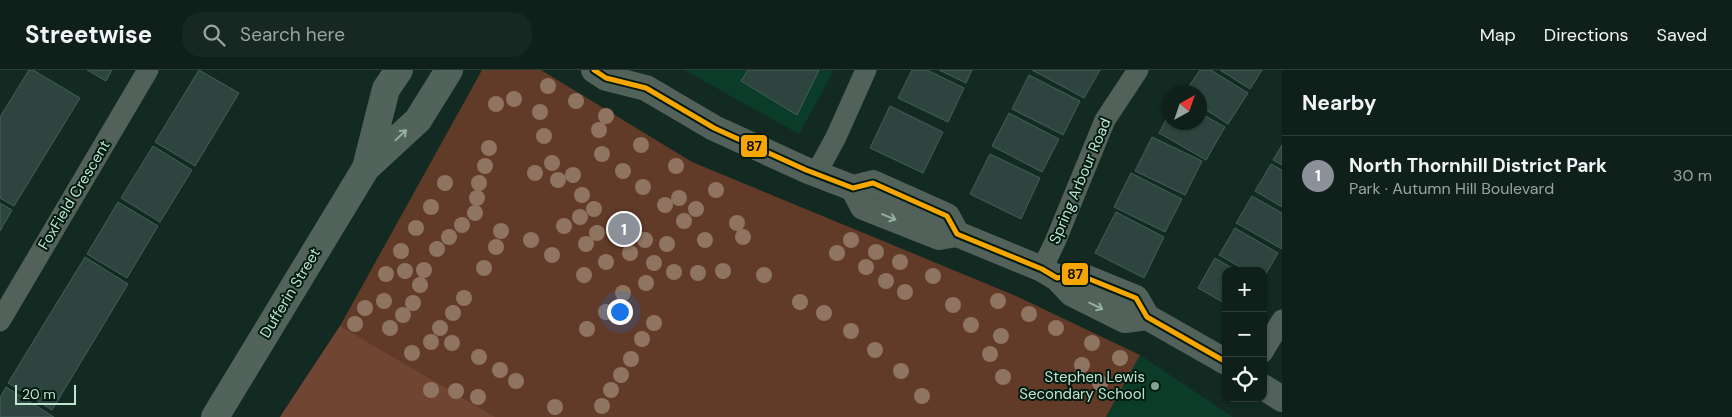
<!DOCTYPE html>
<html lang="en">
<head>
<meta charset="utf-8">
<style>
  :root { --surface:#0e2019; --page:#172822; --text:#f1f3f6; --muted:#9ba3a2; --line:#2e3e38; --accent:#8c9099 }
  body { margin:0; font-family:"DM Sans",sans-serif; background:var(--page); color:var(--text) }
  .controls { position:absolute; right:15px; bottom:15px; display:grid; overflow:hidden; border-radius:10px; box-shadow:0 1px 4px #0004 }
  .controls button { width:45px; height:45px; display:grid; place-items:center; padding:0; border:0; border-bottom:1px solid var(--line); background:var(--surface); color:var(--text); font:25px sans-serif }
  .compass { position:absolute; left:1162px; top:15px; width:45px; height:45px; border-radius:50%; background:var(--surface); box-shadow:0 1px 4px #0004; rotate:40deg }
  .scale { position:absolute; left:15px; bottom:12px; width:61px; box-sizing:border-box; padding-left:5px; border:2px solid #bfe5d1; border-top:0; font-size:14px; line-height:18px; white-space:nowrap; color:#bfe5d1; -webkit-text-stroke:4px #021a0f; paint-order:stroke }
  .you { position:absolute; left:619px; top:241px; width:18px; height:18px; margin:-12px; border:4px solid #fff; border-radius:50%; background:#1a73e8; box-shadow:0 0 0 8px #1a73e833 }
  .badge { display:grid; place-items:center; width:32px; height:32px; border-radius:50%; background:var(--accent); color:#fff; font-size:16px; font-weight:700 }
  .pin { position:absolute; translate:-50% -50%; border:2px solid #fff; box-shadow:0 1px 5px #0006 }
  .list { margin:0; padding:0; list-style:none }
  h2 { display:flex; justify-content:space-between; align-items:center; height:65px; margin:0; padding:0 20px; font-size:21px }
  h2 small { font-size:16px; font-weight:400; color:var(--muted) }
  .list li { display:grid; grid-template-columns:32px 1fr auto; gap:15px; align-items:center; box-sizing:border-box; height:80px; padding:0 20px; border-top:1px solid var(--line) }
  .list b { display:block; font-size:19px; white-space:nowrap }
  .list p { margin:0; font-size:16px; white-space:nowrap; color:var(--muted) }
  .list em { font-size:16px; font-style:normal; color:var(--muted) }
  .icon { flex:none; width:28px; height:28px; fill:none; stroke:currentColor; stroke-width:2; stroke-linecap:round; stroke-linejoin:round }
  .map { position:relative; flex:none; width:1282px; height:347px; overflow:hidden }
  header { display:flex; align-items:center; gap:30px; box-sizing:border-box; height:70px; padding:0 25px; background:var(--surface); border-bottom:1px solid var(--line) }
  header strong { font-size:24px }
  nav { display:flex; gap:28px; margin-inline-start:auto; font-size:18px }
  .search { width:350px; height:45px; background:var(--page); display:flex; align-items:center; gap:12px; box-sizing:border-box; padding:0 18px; border-radius:20px; color:var(--muted); font-size:19px }
  main { display:flex }
  aside { flex:1; background:var(--surface) }
  .map>svg:first-child { display:block }
  .built { fill:#0b3b29 }
  .green { fill:#613a28 }
  .forest { fill:#704531 }
  .building { fill:#2e443e; stroke:#42605a }
  .lines { fill:none; stroke-linecap:round; stroke-linejoin:round }
  .minor { stroke:#53615b; stroke-width:21 }
  .tertiary { stroke:#53615b; stroke-width:26 }
  .secondary { stroke:#52635c; stroke-width:28 }
  .bus-1-casing { stroke:#021a0f; stroke-width:9 }
  .bus-1 { stroke:#f7a600; stroke-width:5 }
  .tree { fill:#8f7461 }
  .oneway { stroke:#93b1a2 }
  .oneway2 { stroke:#94b0a2 }
  .poi-dot { fill:#82a493; stroke:#021a0f; stroke-width:2 }
  .labels { text-anchor:middle; dominant-baseline:central; stroke-width:4; stroke-linejoin:round; paint-order:stroke }
  .street-label { font-size:15px; fill:#bfe5d1; stroke:#021a0f }
  .poi-label { font-size:15px; fill:#bfe5d1; stroke:#021a0f; text-anchor:end }
  .line-badge { stroke:#021a0f; stroke-width:2 }
  .pale-badge-label { font-size:14px; text-anchor:middle; font-weight:bold; fill:#111 }
</style>
</head>
<body>
<header>
<strong>Streetwise</strong>
<div class="search"><svg class="icon" aria-label="search" viewBox="0 0 24 24"><circle cx="10" cy="10" r="6"/><path d="M15 15l6 6"/></svg>Search here</div>
<nav><a>Map</a><a>Directions</a><a>Saved</a></nav>
</header>
<main>
<div class="map">
<svg width="1282" height="347" viewBox="0 0 1282 347">
  <rect width="100%" height="100%" fill="#122a21"/>
  <g class="built">
    <path d="M 684,0 L 834,0 L 799,64 Z"/>
    <path d="M 1140,285 L 1233,347 L 1106,347 Z"/>
  </g>
  <path class="green" d="M 482,0 L 541,0 L 692,92 L 1016,226 L 1140,285 L 1106,347 L 280,347 L 340,256 Z"/>
  <path class="forest" d="M 340,256 L 495,347 L 280,347 Z"/>
  <g class="building">
    <path d="M 29,0 L 33,0 L 80,28 L 14,136 L 0,128 L 0,47 Z"/>
    <path d="M 87,0 L 112,0 L 106,11 Z"/>
    <path d="M 199,0 L 239,23 L 195,96 L 155,72 Z"/>
    <path d="M 819,0 L 797,45 L 741,11 L 748,0 Z"/>
    <path d="M 912,0 L 927,0 L 964,18 L 948,52 L 898,28 Z"/>
    <path d="M 939,0 L 972,0 L 966,13 Z"/>
    <path d="M 1032,0 L 1100,0 L 1084,28 Z"/>
    <path d="M 1200,0 L 1211,0 L 1248,23 L 1228,54 L 1200,36 L 1200,22 L 1185,22 Z"/>
    <path d="M 1220,0 L 1262,0 L 1250,19 Z"/>
    <path d="M 1029,5 L 1080,31 L 1063,65 L 1012,39 Z"/>
    <path d="M 890,36 L 943,62 L 923,103 L 870,78 Z"/>
    <path d="M 1009,43 L 1059,69 L 1042,102 L 992,76 Z"/>
    <path d="M 1170,43 L 1170,52 L 1200,52 L 1200,43 L 1225,57 L 1206,90 L 1159,63 Z"/>
    <path d="M 1152,67 L 1202,91 L 1185,125 L 1135,101 Z"/>
    <path d="M 1282,75 L 1282,95 L 1273,90 Z"/>
    <path d="M 153,76 L 192,100 L 160,152 L 121,128 Z"/>
    <path d="M 990,84 L 1040,108 L 1021,149 L 970,124 Z"/>
    <path d="M 1271,94 L 1282,100 L 1282,137 L 1255,121 Z"/>
    <path d="M 1131,103 L 1182,129 L 1165,162 L 1114,137 Z"/>
    <path d="M 1252,126 L 1282,143 L 1282,179 L 1236,153 Z"/>
    <path d="M 118,132 L 158,156 L 127,208 L 87,184 Z"/>
    <path d="M 0,133 L 12,140 L 0,161 Z"/>
    <path d="M 1116,142 L 1164,167 L 1144,208 L 1095,183 Z"/>
    <path d="M 1235,158 L 1278,183 L 1263,209 L 1263,201 L 1247,201 L 1219,185 Z"/>
    <path d="M 85,187 L 128,214 L 52,340 L 8,313 Z"/>
    <path d="M 1215,188 L 1237,201 L 1226,201 L 1226,234 L 1198,218 Z"/>
    <path d="M 6,317 L 54,347 L 0,347 L 0,328 Z"/>
  </g>
  <g class="lines">
    <g class="minor">
      <path d="M 816,104 L 836,67 L 866,0"/>
      <path d="M 1042,199 L 1055,172 L 1105,50 L 1138,0"/>
      <path d="M 0,251 L 148,0"/>
      <path d="M 1263,282 L 1282,250"/>
    </g>
    <g class="tertiary">
      <path d="M 594,0 L 606,8 L 646,18 L 714,58 L 806,100 L 853,118 L 873,113 L 947,146 L 957,164"/>
      <path d="M 853,118 L 863,137 L 939,167 L 957,164 L 1042,199 L 1057,208 L 1071,223 L 1125,250 L 1147,247"/>
      <path d="M 1057,208 L 1077,204 L 1136,228 L 1147,247 L 1226,292"/>
      <path d="M 1263,317 L 1282,329"/>
    </g>
    <g class="secondary">
      <path d="M 366,98 L 386,19 L 399,0"/>
      <path d="M 215,347 L 366,98 L 418,50 L 449,0"/>
    </g>
    <g class="bus-1-casing">
      <path id="bus-1" d="M 594,0 L 606,8 L 646,18 L 714,58 L 806,100 L 853,118 L 873,113 L 947,146 L 957,164 L 1042,199 L 1057,208 L 1077,204 L 1136,228 L 1147,247 L 1226,292"/>
    </g>
    <use href="#bus-1" class="bus-1"/>
  </g>
  <g class="tree">
    <circle cx="548" cy="16" r="8"/>
    <circle cx="514" cy="29" r="8"/>
    <circle cx="576" cy="31" r="8"/>
    <circle cx="496" cy="34" r="8"/>
    <circle cx="540" cy="42" r="8"/>
    <circle cx="606" cy="46" r="8"/>
    <circle cx="599" cy="60" r="8"/>
    <circle cx="544" cy="66" r="8"/>
    <circle cx="641" cy="75" r="8"/>
    <circle cx="489" cy="78" r="8"/>
    <circle cx="602" cy="84" r="8"/>
    <circle cx="552" cy="93" r="8"/>
    <circle cx="485" cy="96" r="8"/>
    <circle cx="676" cy="96" r="8"/>
    <circle cx="623" cy="101" r="8"/>
    <circle cx="535" cy="103" r="8"/>
    <circle cx="573" cy="105" r="8"/>
    <circle cx="558" cy="110" r="8"/>
    <circle cx="445" cy="113" r="8"/>
    <circle cx="479" cy="113" r="8"/>
    <circle cx="643" cy="117" r="8"/>
    <circle cx="716" cy="120" r="8"/>
    <circle cx="582" cy="125" r="8"/>
    <circle cx="477" cy="128" r="8"/>
    <circle cx="679" cy="128" r="8"/>
    <circle cx="665" cy="135" r="8"/>
    <circle cx="431" cy="137" r="8"/>
    <circle cx="594" cy="139" r="8"/>
    <circle cx="696" cy="139" r="8"/>
    <circle cx="475" cy="143" r="8"/>
    <circle cx="580" cy="147" r="8"/>
    <circle cx="684" cy="151" r="8"/>
    <circle cx="737" cy="153" r="8"/>
    <circle cx="462" cy="155" r="8"/>
    <circle cx="564" cy="156" r="8"/>
    <circle cx="416" cy="158" r="8"/>
    <circle cx="501" cy="161" r="8"/>
    <circle cx="621" cy="161" r="8"/>
    <circle cx="597" cy="163" r="8"/>
    <circle cx="449" cy="167" r="8"/>
    <circle cx="743" cy="167" r="8"/>
    <circle cx="531" cy="170" r="8"/>
    <circle cx="645" cy="170" r="8"/>
    <circle cx="705" cy="170" r="8"/>
    <circle cx="851" cy="170" r="8"/>
    <circle cx="586" cy="174" r="8"/>
    <circle cx="667" cy="174" r="8"/>
    <circle cx="496" cy="177" r="8"/>
    <circle cx="437" cy="179" r="8"/>
    <circle cx="401" cy="181" r="8"/>
    <circle cx="876" cy="182" r="8"/>
    <circle cx="630" cy="183" r="8"/>
    <circle cx="837" cy="183" r="8"/>
    <circle cx="552" cy="185" r="8"/>
    <circle cx="606" cy="192" r="8"/>
    <circle cx="900" cy="192" r="8"/>
    <circle cx="654" cy="193" r="8"/>
    <circle cx="866" cy="197" r="8"/>
    <circle cx="484" cy="198" r="8"/>
    <circle cx="424" cy="200" r="8"/>
    <circle cx="405" cy="201" r="8"/>
    <circle cx="723" cy="201" r="8"/>
    <circle cx="674" cy="202" r="8"/>
    <circle cx="698" cy="203" r="8"/>
    <circle cx="386" cy="204" r="8"/>
    <circle cx="584" cy="205" r="8"/>
    <circle cx="764" cy="205" r="8"/>
    <circle cx="933" cy="206" r="8"/>
    <circle cx="886" cy="211" r="8"/>
    <circle cx="646" cy="213" r="8"/>
    <circle cx="420" cy="215" r="8"/>
    <circle cx="905" cy="222" r="8"/>
    <circle cx="623" cy="223" r="8"/>
    <circle cx="464" cy="228" r="8"/>
    <circle cx="384" cy="231" r="8"/>
    <circle cx="998" cy="231" r="8"/>
    <circle cx="800" cy="232" r="8"/>
    <circle cx="413" cy="233" r="8"/>
    <circle cx="953" cy="235" r="8"/>
    <circle cx="365" cy="238" r="8"/>
    <circle cx="606" cy="242" r="8"/>
    <circle cx="453" cy="243" r="8"/>
    <circle cx="824" cy="243" r="8"/>
    <circle cx="1029" cy="244" r="8"/>
    <circle cx="403" cy="245" r="8"/>
    <circle cx="654" cy="253" r="8"/>
    <circle cx="355" cy="254" r="8"/>
    <circle cx="971" cy="255" r="8"/>
    <circle cx="390" cy="258" r="8"/>
    <circle cx="440" cy="258" r="8"/>
    <circle cx="1056" cy="258" r="8"/>
    <circle cx="587" cy="259" r="8"/>
    <circle cx="851" cy="261" r="8"/>
    <circle cx="1001" cy="266" r="8"/>
    <circle cx="642" cy="269" r="8"/>
    <circle cx="431" cy="272" r="8"/>
    <circle cx="452" cy="273" r="8"/>
    <circle cx="1092" cy="273" r="8"/>
    <circle cx="875" cy="280" r="8"/>
    <circle cx="412" cy="283" r="8"/>
    <circle cx="990" cy="284" r="8"/>
    <circle cx="479" cy="287" r="8"/>
    <circle cx="1120" cy="288" r="8"/>
    <circle cx="631" cy="289" r="8"/>
    <circle cx="1082" cy="295" r="8"/>
    <circle cx="500" cy="300" r="8"/>
    <circle cx="901" cy="301" r="8"/>
    <circle cx="621" cy="305" r="8"/>
    <circle cx="1003" cy="307" r="8"/>
    <circle cx="516" cy="311" r="8"/>
    <circle cx="1100" cy="313" r="8"/>
    <circle cx="431" cy="320" r="8"/>
    <circle cx="611" cy="320" r="8"/>
    <circle cx="456" cy="321" r="8"/>
    <circle cx="922" cy="326" r="8"/>
    <circle cx="478" cy="327" r="8"/>
    <circle cx="602" cy="336" r="8"/>
    <circle cx="555" cy="337" r="8"/>
  </g>
  <defs><path id="oneway-shaft" d="M-6 0H5M1.5-3L5.5 0L1.5 3" fill="none" stroke-width="1.6" stroke-linecap="round" stroke-linejoin="round" transform="scale(1.25)"/></defs>
  <use class="oneway" href="#oneway-shaft" transform="translate(401 65) rotate(-43)"/>
  <g class="oneway2">
    <use href="#oneway-shaft" transform="translate(889 147) rotate(22)"/>
    <use href="#oneway-shaft" transform="translate(1096 236) rotate(26)"/>
  </g>
  <circle class="poi-dot" cx="1155" cy="316" r="5"/>
  <g class="labels">
    <g class="street-label">
      <text transform="translate(1080 111) rotate(-67)">Spring Arbour Road</text>
      <text transform="translate(74 125) rotate(-59)">FoxField Crescent</text>
      <text transform="translate(290 223) rotate(-59)">Dufferin Street</text>
    </g>
    <g class="poi-label">
      <text x="1145" y="307">Stephen Lewis<tspan x="1145" dy="17">Secondary School</tspan></text>
    </g>
  </g>
  <g class="line-badge">
    <rect x="740" y="64" width="28" height="24" rx="5" fill="#f7a600"/>
    <rect x="1061" y="192" width="28" height="24" rx="5" fill="#f7a600"/>
  </g>
  <g class="pale-badge-label">
    <text x="754" y="81">87</text>
    <text x="1075" y="209">87</text>
  </g>
</svg>
<div class="controls">
<button>+</button>
<button>−</button>
<button><svg class="icon" aria-label="locate" viewBox="0 0 24 24"><circle cx="12" cy="12" r="6"/><path d="M12 2v4M12 18v4M2 12h4M18 12h4"/></svg></button>
</div>
<svg class="compass" viewBox="-18 -18 36 36"><path d="M0-13l5 13h-10z" fill="#e53935"/><path d="M0 13l5-13h-10z" fill="#9ba3a2"/></svg>
<div class="scale">20 m</div>
<div class="you"></div>
<div class="pin badge" style="left:624px;top:159px">1</div>
</div>
<aside>
<h2>Nearby<small></small></h2>
<ul class="list">
<li><span class="badge">1</span><div><b>North Thornhill District Park</b><p>Park · Autumn Hill Boulevard</p></div><em>30 m</em></li>
</ul>
</aside>
</main>
</body>
</html>
